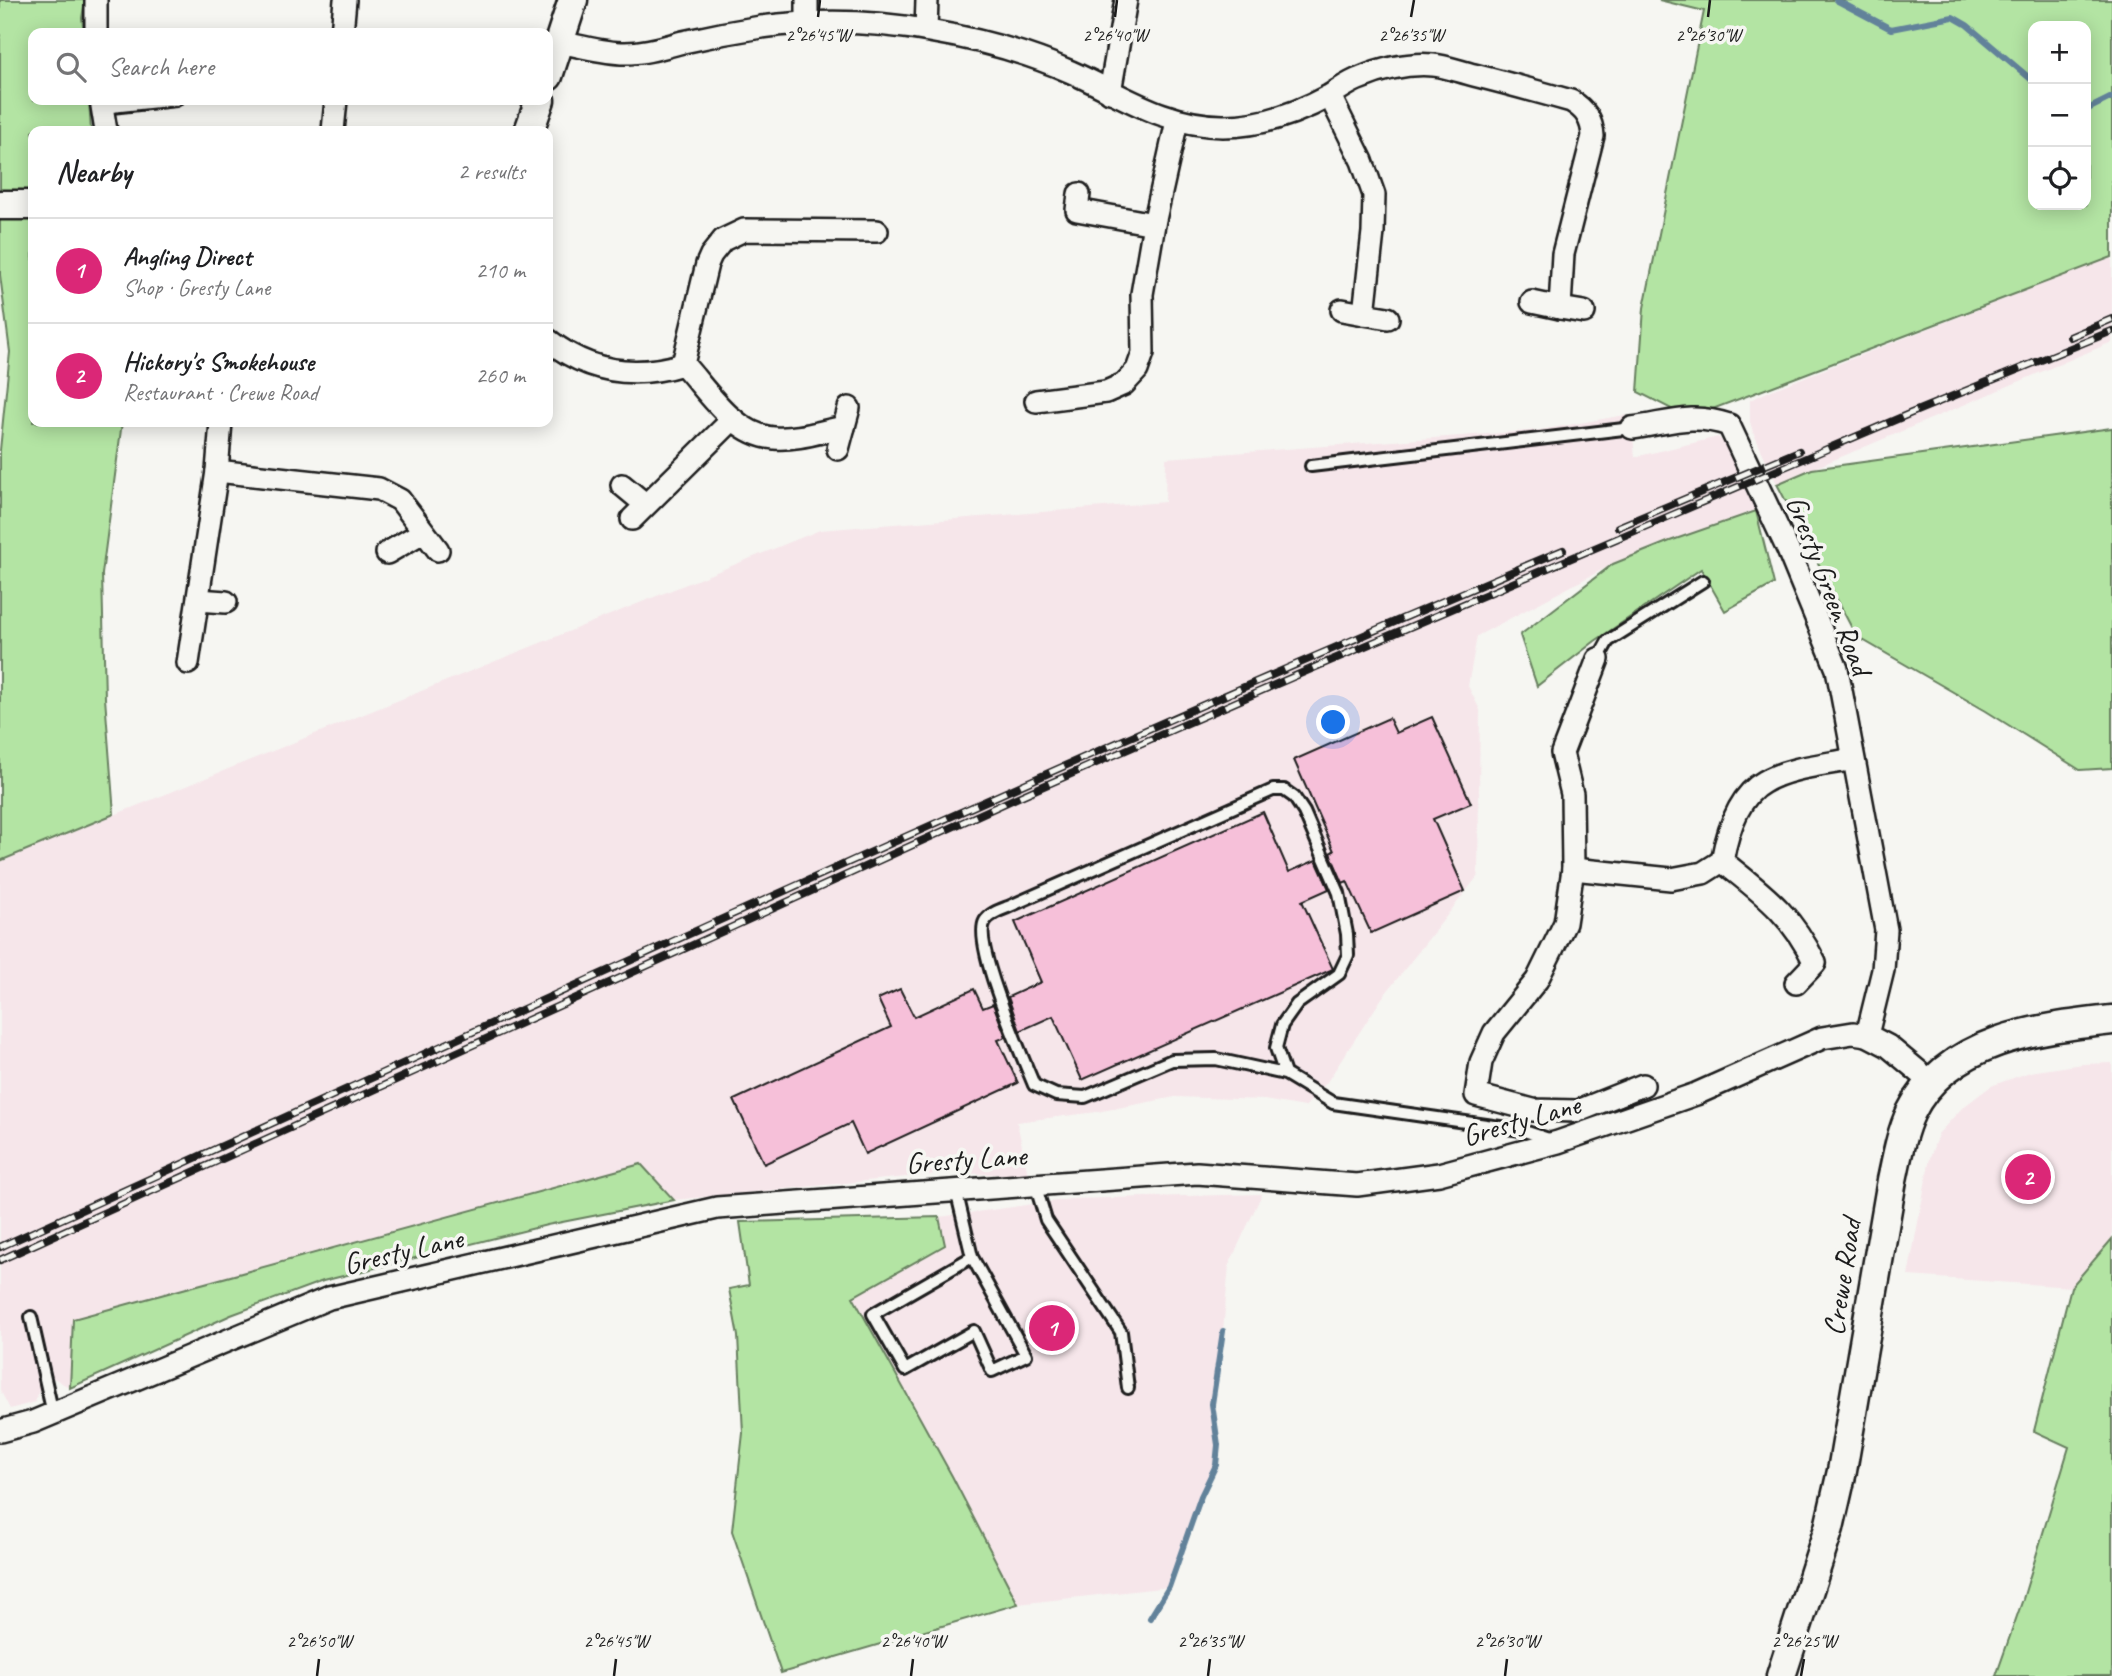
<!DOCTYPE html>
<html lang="en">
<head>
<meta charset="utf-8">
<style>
  :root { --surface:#fff; --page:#f6f6f6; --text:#202124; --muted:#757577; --line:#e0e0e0; --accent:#db2777 }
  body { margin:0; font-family:Caveat,sans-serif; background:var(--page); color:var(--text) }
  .controls { position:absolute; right:21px; top:21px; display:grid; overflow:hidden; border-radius:14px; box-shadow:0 4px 18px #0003 }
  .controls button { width:63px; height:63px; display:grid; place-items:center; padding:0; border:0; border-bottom:2px solid var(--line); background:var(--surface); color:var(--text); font:35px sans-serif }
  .you { position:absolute; left:1334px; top:723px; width:24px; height:24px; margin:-18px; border:5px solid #fff; border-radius:50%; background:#1a73e8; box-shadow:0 0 0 10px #1a73e833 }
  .badge { display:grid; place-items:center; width:46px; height:46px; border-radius:50%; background:var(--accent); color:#fff; font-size:23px; font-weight:700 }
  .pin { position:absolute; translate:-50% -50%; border:4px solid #fff; box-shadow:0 2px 7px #0006 }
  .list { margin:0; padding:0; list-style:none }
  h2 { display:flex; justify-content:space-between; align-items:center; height:91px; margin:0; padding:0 28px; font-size:30px }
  h2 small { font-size:23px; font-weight:400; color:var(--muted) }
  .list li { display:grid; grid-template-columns:46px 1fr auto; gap:21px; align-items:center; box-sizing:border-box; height:105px; padding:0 28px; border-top:2px solid var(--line) }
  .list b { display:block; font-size:26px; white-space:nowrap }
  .list p { margin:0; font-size:23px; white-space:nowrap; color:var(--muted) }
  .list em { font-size:23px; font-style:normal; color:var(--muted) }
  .icon { flex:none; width:38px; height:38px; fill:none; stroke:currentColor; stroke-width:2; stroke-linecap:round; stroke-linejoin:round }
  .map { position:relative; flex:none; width:2112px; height:1676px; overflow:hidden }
  .search { position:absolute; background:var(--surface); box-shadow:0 4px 18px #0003; left:28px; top:28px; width:525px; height:77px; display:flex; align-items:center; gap:18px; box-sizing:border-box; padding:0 24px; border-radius:14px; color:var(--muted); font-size:26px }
  .panel { position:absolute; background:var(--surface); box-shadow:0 4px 18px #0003; left:28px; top:126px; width:525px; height:301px; border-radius:14px }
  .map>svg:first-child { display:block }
  .built { fill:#f6e6ea }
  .green { fill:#b3e4a3; stroke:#688060; stroke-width:2; fill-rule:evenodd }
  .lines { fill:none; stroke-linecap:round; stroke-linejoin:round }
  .stream { stroke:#62829a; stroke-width:6 }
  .building { fill:#f6c0d9; stroke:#1c1c1c; stroke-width:2 }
  .lane-casing { stroke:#1c1c1c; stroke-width:16 }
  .street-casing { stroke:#1c1c1c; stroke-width:26 }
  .secondary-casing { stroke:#1c1c1c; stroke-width:33 }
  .lane { stroke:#f6f6f2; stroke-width:10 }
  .street { stroke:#f6f6f2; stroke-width:21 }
  .secondary { stroke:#f6f6f2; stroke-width:28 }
  .rail-casing { stroke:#1c1c1c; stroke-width:8 }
  .rail { stroke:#f6f6f2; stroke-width:5; stroke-dasharray:16; stroke-linecap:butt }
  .ticks { fill:none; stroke:#1c1c1c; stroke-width:2.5 }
  .labels { text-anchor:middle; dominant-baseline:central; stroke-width:7; stroke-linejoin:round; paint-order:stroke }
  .street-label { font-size:30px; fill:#1c1c1c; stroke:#f6f6f2 }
  .ticks-label { font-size:18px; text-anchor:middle; fill:#1c1c1c; stroke:#f6f6f2; stroke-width:7; stroke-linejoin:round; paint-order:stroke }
</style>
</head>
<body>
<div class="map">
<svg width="2112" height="1676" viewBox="0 0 2112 1676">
  <rect width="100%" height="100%" fill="#f6f6f2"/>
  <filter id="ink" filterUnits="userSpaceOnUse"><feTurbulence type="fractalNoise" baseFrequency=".0143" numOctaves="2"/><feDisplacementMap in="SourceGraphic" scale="14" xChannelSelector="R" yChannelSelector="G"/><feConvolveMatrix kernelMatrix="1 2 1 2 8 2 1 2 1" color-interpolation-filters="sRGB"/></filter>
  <g filter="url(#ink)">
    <g class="built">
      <path d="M 2112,257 L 2112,342 L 1777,484 L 1753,432 L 1750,422 L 1750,400 L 1774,389 Z"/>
      <path d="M 1625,415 L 1632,428 L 1635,457 L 1718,437 L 1726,445 L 1756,511 L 1670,541 L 1613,564 L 1477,636 L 1468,686 L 1480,710 L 1478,876 L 1382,998 L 1327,1082 L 1305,1107 L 1264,1100 L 1175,1097 L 1097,1112 L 1017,1122 L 1028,1175 L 947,1173 L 674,1200 L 640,1164 L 73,1319 L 70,1388 L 54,1378 L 40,1387 L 35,1402 L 10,1409 L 0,1390 L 0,861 L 820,530 L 1165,502 L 1166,458 L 1540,430 Z"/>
      <path d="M 2112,1063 L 2112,1239 L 2071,1287 L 1908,1276 L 1930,1158 L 1938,1134 L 1962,1108 L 1991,1086 L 2030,1072 L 2083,1064 Z"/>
      <path d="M 1262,1194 L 1229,1265 L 1223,1331 L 1212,1404 L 1218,1445 L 1216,1465 L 1201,1496 L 1169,1587 L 1018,1604 L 952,1476 L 853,1297 L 945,1245 L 939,1217 L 1071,1199 Z"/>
    </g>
    <g class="green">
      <path d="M 0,0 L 85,0 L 82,18 L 84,33 L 33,33 L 33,100 L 89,100 L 91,131 L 33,131 L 33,422 L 122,422 L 102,574 L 105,698 L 114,814 L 0,861 L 0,450 L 10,352 L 0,275 Z"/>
      <path d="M 1659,0 L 2112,0 L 2112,257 L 1689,418 L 1638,392 L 1644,308 L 1704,11 ZM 2033,26 L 2086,26 L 2086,205 L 2033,205 Z"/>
      <path d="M 2112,428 L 2112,768 L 2080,770 L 1986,711 L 1856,636 L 1777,484 L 1812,469 Z"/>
      <path d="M 1756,511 L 1774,584 L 1725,611 L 1701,569 L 1595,641 L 1537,686 L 1520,635 L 1613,564 L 1670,541 Z"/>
      <path d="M 641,1164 L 674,1200 L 547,1225 L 323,1281 L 231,1315 L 70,1388 L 73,1319 Z"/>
      <path d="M 939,1217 L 945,1245 L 853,1297 L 952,1476 L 1018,1604 L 781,1673 L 732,1531 L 743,1433 L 738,1336 L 729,1289 L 749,1285 L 740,1222 Z"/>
      <path d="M 2112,1239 L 2112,1676 L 1996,1676 L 2023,1599 L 2069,1447 L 2034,1431 L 2071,1287 Z"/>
    </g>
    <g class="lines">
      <g class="stream">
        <path d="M 1836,0 L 1891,29 L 1953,17 L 1967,25 L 2033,81"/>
        <path d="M 2086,110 L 2112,97"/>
        <path d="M 1150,1618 L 1169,1587 L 1201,1496 L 1216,1465 L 1218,1445 L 1212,1404 L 1223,1331"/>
      </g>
    </g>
    <g class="building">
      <path d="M 1432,717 L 1471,803 L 1433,819 L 1465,891 L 1371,933 L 1347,881 L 1343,883 L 1330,853 L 1334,851 L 1294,760 L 1389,718 L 1396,733 Z"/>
      <path d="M 1263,812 L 1289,872 L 1316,860 L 1329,889 L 1302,901 L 1333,969 L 1082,1080 L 1053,1016 L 1020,1031 L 1008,997 L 1041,982 L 1015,922 Z"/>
      <path d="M 900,989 L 914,1017 L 974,989 L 983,1008 L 993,1004 L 1006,1037 L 998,1040 L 1018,1083 L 865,1154 L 851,1123 L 764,1164 L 734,1100 L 891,1027 L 878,999 Z"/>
    </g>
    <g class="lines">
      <g class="lane-casing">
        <g id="lane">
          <path d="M 102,108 L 176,100"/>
          <path d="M 1311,466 L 1632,428"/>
          <path d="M 1598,659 L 1608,641 L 1703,581"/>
          <path d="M 1285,1074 L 1276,1048 L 1282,1025 L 1297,1004 L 1339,974 L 1348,955 L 1347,934 L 1339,893 L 1304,812 L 1294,797 L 1284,790 L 1273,790 L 1008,907 C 1000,910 990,913 985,921 C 972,943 1023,1058 1034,1085 L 1056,1095 L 1085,1097 L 1172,1060 L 1216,1059 L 1285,1074 L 1333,1103 L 1521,1130 L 1552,1140"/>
          <path d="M 1035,1184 L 1046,1220 L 1121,1332 L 1128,1388"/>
          <path d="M 956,1190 L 972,1257 L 1026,1355 L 992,1371 L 974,1331 L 905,1370 L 873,1314 L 972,1257"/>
          <path d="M 31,1317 L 53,1414"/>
        </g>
      </g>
      <g class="street-casing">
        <g id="street">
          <path d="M 96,0 L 96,33"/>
          <path d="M 807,23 L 807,0"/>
          <path d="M 926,30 L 927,0"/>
          <path d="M 342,33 L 345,0"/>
          <path d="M 559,42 C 579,46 601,52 621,53 C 642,54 664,47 683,42 C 709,36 735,31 761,27 C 816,20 875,21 929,31 C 977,39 1026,52 1071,72 C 1123,95 1163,125 1223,126 C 1261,126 1296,114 1329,96 C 1339,90 1349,82 1361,78 C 1383,69 1409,63 1433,65 C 1446,66 1461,72 1474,75 C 1506,83 1539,92 1571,101 C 1585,109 1592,119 1593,136 L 1563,254 L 1560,308 L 1532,302"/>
          <path d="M 1110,92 L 1126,0"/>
          <path d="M 1330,96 L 1362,161 L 1374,195 L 1373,232 L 1364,314 L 1388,318"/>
          <path d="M 101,100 L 106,131"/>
          <path d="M 333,131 L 336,100"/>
          <path d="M 1079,194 L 1077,210 L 1154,224"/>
          <path d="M 1560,308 L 1584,312"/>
          <path d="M 1342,310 L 1364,314"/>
          <path d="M 548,340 C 588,372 634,379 683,364 C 708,391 734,435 774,438 C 797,440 822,431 844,427"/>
          <path d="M 683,364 L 707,264 L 711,255 L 723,240 L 744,230 L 877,231"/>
          <path d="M 1036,401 L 1106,392 L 1124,384 L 1137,370 L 1143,353 L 1142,294 L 1154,224 L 1177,121"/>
          <path d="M 1632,428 C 1669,423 1692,412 1729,425 L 1788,550 L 1837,669 L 1886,930 L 1883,970 L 1867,1035"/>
          <path d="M 838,449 L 849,408"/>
          <path d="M 217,471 L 379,489 L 400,500 L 438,550"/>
          <path d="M 622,485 L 645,504"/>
          <path d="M 632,519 L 733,419"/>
          <path d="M 387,553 L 423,532"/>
          <path d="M 198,600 L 226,602"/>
          <path d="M 1598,659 L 1562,753 L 1572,794 L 1573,869 L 1671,879 L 1703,873 L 1722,861 C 1727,834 1738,796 1764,782 C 1789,767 1825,765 1853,759"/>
          <path d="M 188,663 L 217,471 L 221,422"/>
          <path d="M 1722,861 C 1763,894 1791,913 1815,963 L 1796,983"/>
          <path d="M 1573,869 L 1565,923 L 1537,980 L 1494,1033 L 1481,1062 L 1476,1095 L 1533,1110 L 1578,1111 L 1643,1085"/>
          <path d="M 0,1431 L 33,1422 L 329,1298 L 717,1208 L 1197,1173 L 1357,1185 L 1439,1174 L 1558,1142 L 1696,1094 L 1822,1038 L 1853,1033 L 1867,1035 L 1888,1046 L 1930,1081"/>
        </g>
      </g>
      <g class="secondary-casing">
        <g id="secondary">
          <path d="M 548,76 L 573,0"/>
          <path d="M 529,131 L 540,100"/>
          <path d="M 0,205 L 33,205"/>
          <path d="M 1781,1676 L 1829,1528 L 1842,1471 L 1892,1180 C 1897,1157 1901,1133 1911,1112 C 1947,1039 2039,1028 2112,1020"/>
        </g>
      </g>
      <use href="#lane" class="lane"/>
      <use href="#street" class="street"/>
      <use href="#secondary" class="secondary"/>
      <g class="rail-casing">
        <g id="rail">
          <path d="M 2070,337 L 2112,319"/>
          <path d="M 1618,527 L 1799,451"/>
          <path d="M 0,1247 C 519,1011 1038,772 1563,550"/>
          <path d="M 0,1260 L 1016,798 L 1318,666 L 1909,414 L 2112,331"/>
        </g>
      </g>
      <use href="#rail" class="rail"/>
    </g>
  </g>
  <path class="ticks" d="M 818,17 L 820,0M 1115,17 L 1117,0M 1411,17 L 1414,0M 1708,17 L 1710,0M 317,1676 L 319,1659M 614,1676 L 616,1659M 911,1676 L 913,1659M 1208,1676 L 1210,1659M 1505,1676 L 1507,1659M 1801,1676 L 1804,1659"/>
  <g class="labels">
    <g class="street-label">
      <text transform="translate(1829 585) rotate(69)">Gresty Green Road</text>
      <text transform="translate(1521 1120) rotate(-16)">Gresty Lane</text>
      <text transform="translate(966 1159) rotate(-4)">Gresty Lane</text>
      <text transform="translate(403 1251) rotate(-13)">Gresty Lane</text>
      <text transform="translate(1842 1277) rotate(-81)">Crewe Road</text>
    </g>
  </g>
  <g class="ticks-label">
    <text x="818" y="41">2°26'45"W</text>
    <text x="1115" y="41">2°26'40"W</text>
    <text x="1411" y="41">2°26'35"W</text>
    <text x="1708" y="41">2°26'30"W</text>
    <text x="319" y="1647">2°26'50"W</text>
    <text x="616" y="1647">2°26'45"W</text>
    <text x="913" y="1647">2°26'40"W</text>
    <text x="1210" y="1647">2°26'35"W</text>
    <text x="1507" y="1647">2°26'30"W</text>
    <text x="1804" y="1647">2°26'25"W</text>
  </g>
</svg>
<div class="controls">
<button>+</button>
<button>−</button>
<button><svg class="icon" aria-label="locate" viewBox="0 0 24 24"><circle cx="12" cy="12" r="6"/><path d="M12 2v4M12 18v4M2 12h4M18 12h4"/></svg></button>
</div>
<div class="you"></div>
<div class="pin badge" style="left:1052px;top:1328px">1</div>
<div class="pin badge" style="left:2028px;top:1177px">2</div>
<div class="search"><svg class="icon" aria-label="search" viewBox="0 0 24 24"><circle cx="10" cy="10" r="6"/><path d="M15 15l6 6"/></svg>Search here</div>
<section class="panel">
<h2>Nearby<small>2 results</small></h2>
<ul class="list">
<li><span class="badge">1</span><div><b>Angling Direct</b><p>Shop · Gresty Lane</p></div><em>210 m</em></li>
<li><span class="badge">2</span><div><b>Hickory's Smokehouse</b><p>Restaurant · Crewe Road</p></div><em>260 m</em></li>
</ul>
</section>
</div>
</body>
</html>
